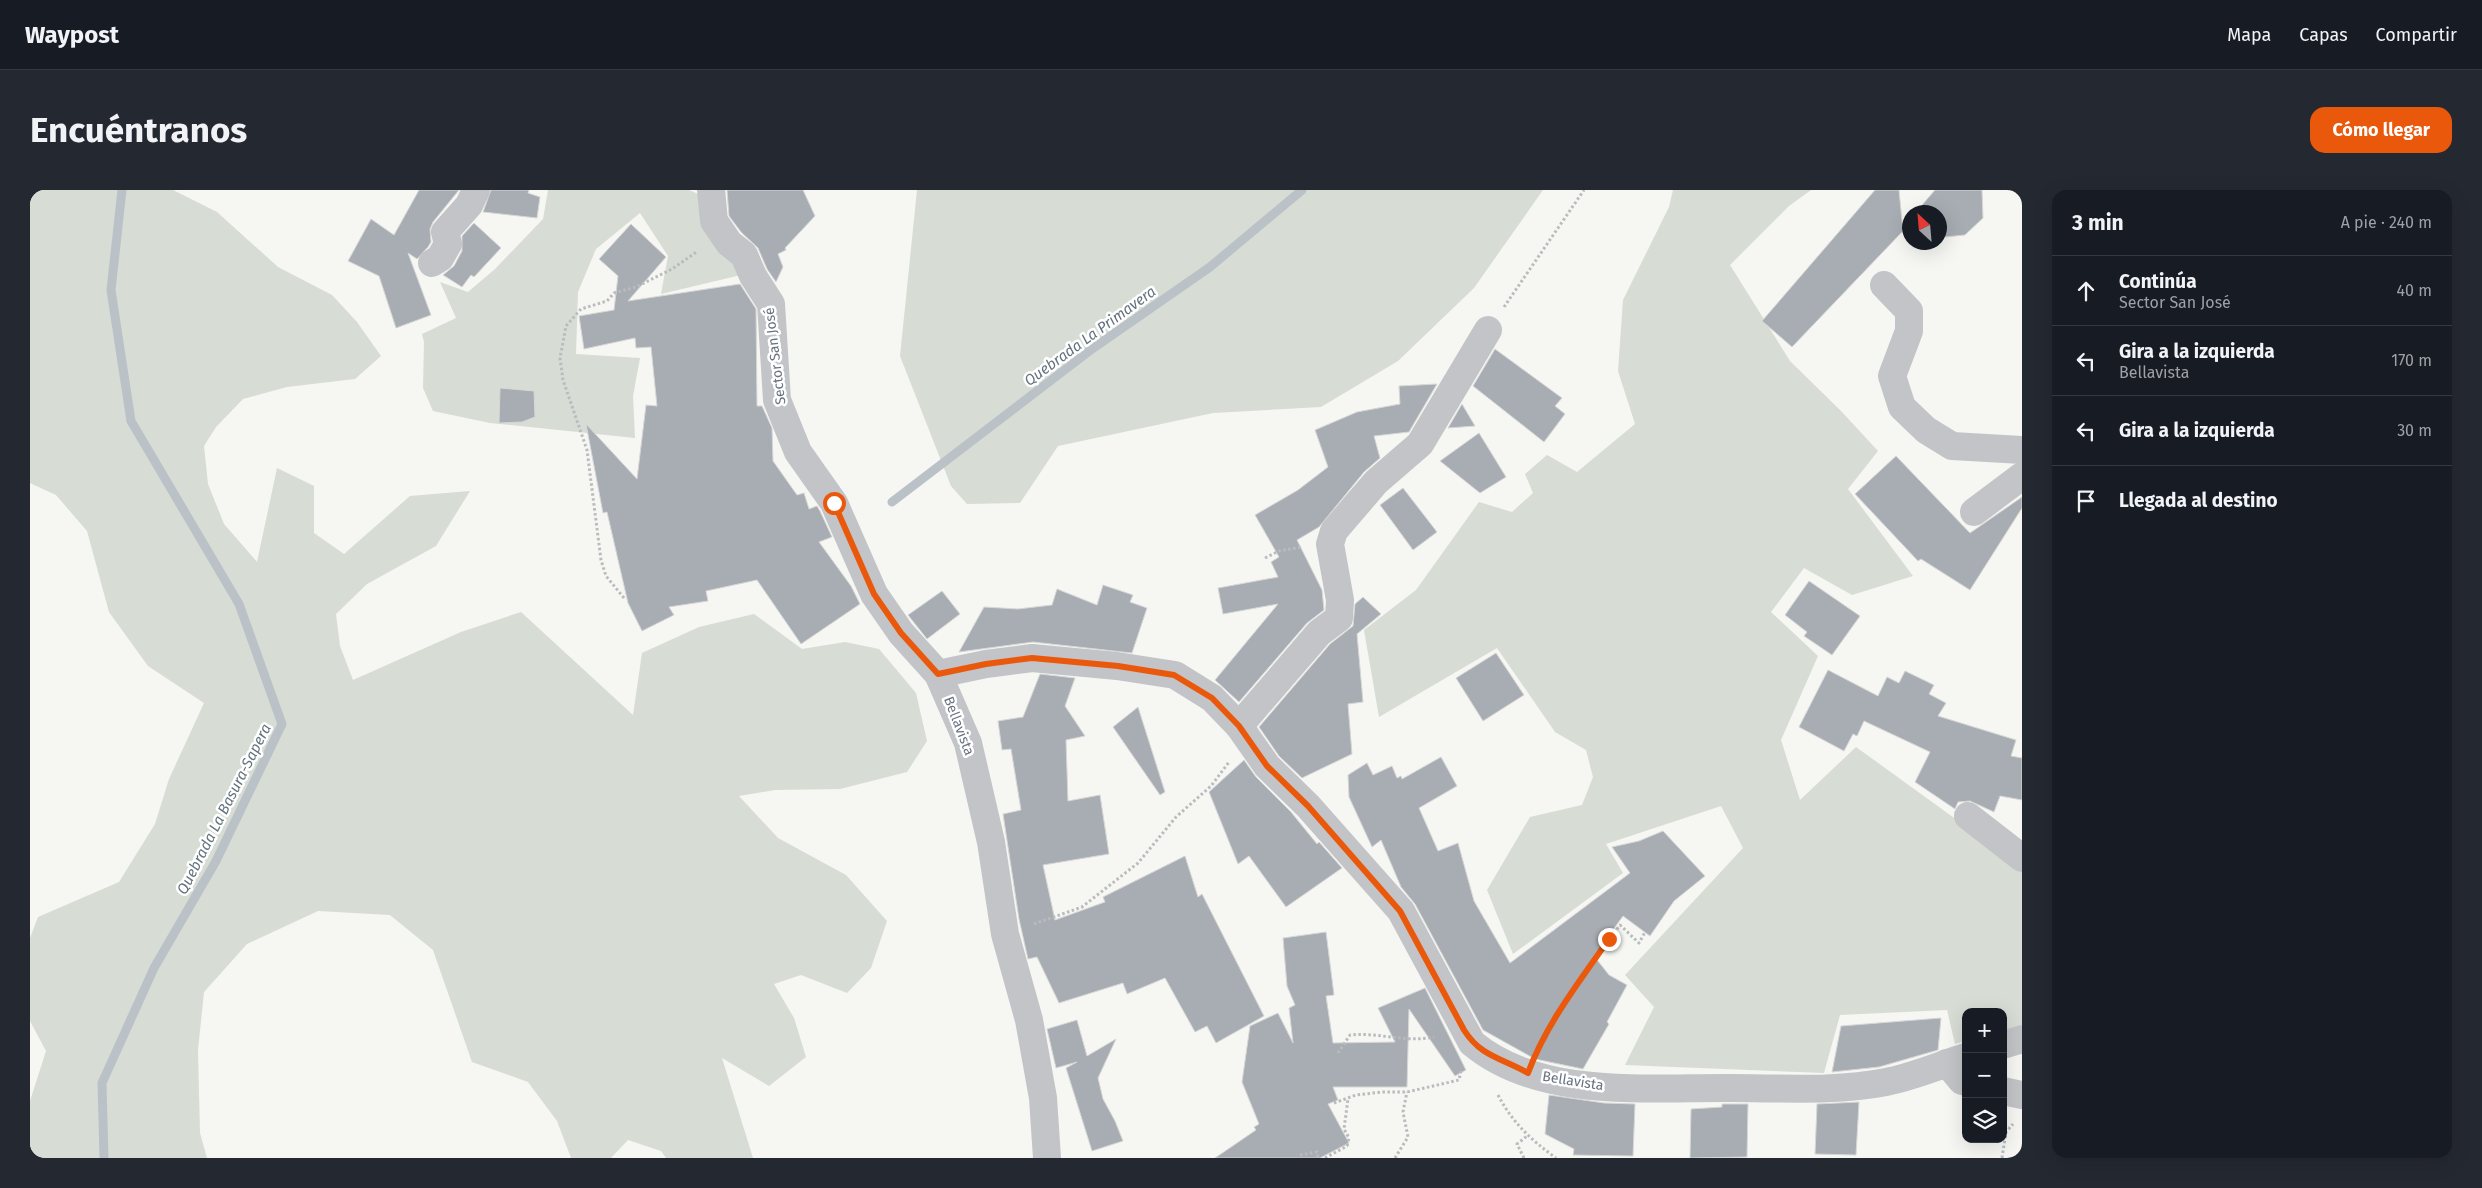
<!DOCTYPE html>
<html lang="es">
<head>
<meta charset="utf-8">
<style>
  :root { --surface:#171b24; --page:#242831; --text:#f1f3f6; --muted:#9ea1a6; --line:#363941; --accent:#ea580c }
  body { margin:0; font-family:"Fira Sans",sans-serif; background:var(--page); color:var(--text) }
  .controls { position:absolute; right:15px; bottom:15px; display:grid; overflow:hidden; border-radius:10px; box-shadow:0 5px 20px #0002 }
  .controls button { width:45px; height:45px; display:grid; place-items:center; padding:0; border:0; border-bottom:1px solid var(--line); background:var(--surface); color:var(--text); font:25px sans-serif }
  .compass { position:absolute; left:1872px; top:15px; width:45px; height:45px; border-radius:50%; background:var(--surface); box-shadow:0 5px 20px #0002; rotate:334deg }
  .stop { position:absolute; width:15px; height:15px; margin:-11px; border:4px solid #ea580c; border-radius:50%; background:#fff }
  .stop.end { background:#ea580c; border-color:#fff; box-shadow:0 1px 5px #0008 }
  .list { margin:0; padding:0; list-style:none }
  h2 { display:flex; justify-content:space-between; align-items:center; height:65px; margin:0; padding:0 20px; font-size:21px }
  h2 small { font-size:16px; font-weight:400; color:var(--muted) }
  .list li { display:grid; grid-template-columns:32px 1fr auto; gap:15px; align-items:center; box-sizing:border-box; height:70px; padding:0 20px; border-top:1px solid var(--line) }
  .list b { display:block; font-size:19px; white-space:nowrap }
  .list p { margin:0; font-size:16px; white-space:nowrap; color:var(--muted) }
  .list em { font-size:16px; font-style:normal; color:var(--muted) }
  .icon { flex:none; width:28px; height:28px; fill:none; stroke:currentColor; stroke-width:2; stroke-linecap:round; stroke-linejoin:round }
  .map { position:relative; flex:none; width:1992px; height:968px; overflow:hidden; border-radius:15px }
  header { display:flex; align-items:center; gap:30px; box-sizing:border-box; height:70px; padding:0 25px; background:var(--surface); border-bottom:1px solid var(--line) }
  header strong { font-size:24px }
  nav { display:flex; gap:28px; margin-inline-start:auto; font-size:18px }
  .intro { display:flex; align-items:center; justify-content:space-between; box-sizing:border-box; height:120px; padding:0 30px }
  h1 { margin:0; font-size:35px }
  .button { padding:12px 22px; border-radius:15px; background:var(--accent); color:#fff; font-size:18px; font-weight:700 }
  main { display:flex; gap:30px; padding:0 30px }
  aside { flex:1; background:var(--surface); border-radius:15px; box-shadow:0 5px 20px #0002 }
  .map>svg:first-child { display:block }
  .green { fill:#d7dcd4 }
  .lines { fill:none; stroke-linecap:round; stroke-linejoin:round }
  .stream { stroke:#bac2c7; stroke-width:9 }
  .building { fill:#a7adb3; stroke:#d7d7d6 }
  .path { stroke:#b9bbbe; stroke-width:3; stroke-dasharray:2.5 2.5; stroke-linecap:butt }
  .minor { stroke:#c2c4c8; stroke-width:28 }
  .route { stroke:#ea580c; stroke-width:6 }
  .labels { text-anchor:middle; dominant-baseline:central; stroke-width:5; stroke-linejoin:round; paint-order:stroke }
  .street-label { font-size:14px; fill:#687381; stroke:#fff }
  .water-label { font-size:15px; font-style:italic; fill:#63737e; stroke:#fff }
</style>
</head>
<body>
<header>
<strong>Waypost</strong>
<nav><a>Mapa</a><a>Capas</a><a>Compartir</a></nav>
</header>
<div class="intro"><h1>Encuéntranos</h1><a class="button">Cómo llegar</a></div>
<main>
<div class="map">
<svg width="1992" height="968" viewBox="0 0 1992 968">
  <rect width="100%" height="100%" fill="#f6f6f3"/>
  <g class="green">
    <path d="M 0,0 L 143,0 L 187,22 L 248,77 L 302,105 L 327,132 L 351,166 L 325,189 L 257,197 L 213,209 L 186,237 L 174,256 L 178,294 L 194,334 L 227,372 L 247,278 L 284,296 L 284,343 L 314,364 L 380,306 L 440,301 L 406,356 L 337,394 L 306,424 L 310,456 L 323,490 L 431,442 L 491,422 L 603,525 L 612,463 L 669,437 L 724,424 L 772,459 L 815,452 L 849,459 L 886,503 L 897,551 L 877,582 L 810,599 L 745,600 L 709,606 L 748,648 L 816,685 L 857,731 L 841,778 L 817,803 L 771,785 L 744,794 L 764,828 L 776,867 L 739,896 L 692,868 L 723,968 L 636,968 L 631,961 L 598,950 L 581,968 L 541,968 L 527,931 L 498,892 L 442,872 L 403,760 L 360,725 L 288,721 L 217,754 L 174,802 L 168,860 L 170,943 L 177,968 L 0,968 L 0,911 L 16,861 L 0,831 L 0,748 L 8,727 L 89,692 L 125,634 L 139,589 L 174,513 L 118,476 L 79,422 L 57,341 L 26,305 L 0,293 Z"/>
    <path d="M 518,0 L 659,0 L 668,4 L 672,34 L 711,85 L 631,104 L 638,66 L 610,23 L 566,59 L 548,102 L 546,164 L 610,168 L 603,206 L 605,248 L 460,233 L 403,221 L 393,198 L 394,152 L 392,144 L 426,128 L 410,92 L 438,102 L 465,79 L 513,29 Z"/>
    <path d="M 887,0 L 1513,0 L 1444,98 L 1368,171 L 1291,217 L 1183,223 L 1028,256 L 990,313 L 937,314 L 921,296 L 870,166 Z"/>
    <path d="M 1643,0 L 1781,0 L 1759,16 L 1700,75 L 1760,171 L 1811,221 L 1848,261 L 1818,299 L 1883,386 L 1822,405 L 1774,378 L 1741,422 L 1788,466 L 1751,550 L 1770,610 L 1826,557 L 1992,677 L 1992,835 L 1973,841 L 1973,822 L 1936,822 L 1936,851 L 1925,854 L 1917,820 L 1810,825 L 1794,883 L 1595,875 L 1624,817 L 1595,785 L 1713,658 L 1691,616 L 1576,654 L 1593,683 L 1483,764 L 1457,700 L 1500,627 L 1552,615 L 1563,587 L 1556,560 L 1525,542 L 1467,458 L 1349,527 L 1334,440 L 1386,400 L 1449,312 L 1482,322 L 1503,303 L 1495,284 L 1517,265 L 1547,282 L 1605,234 L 1588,181 L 1593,110 L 1639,17 Z"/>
  </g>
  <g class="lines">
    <g class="stream">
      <path d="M 862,312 L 1062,159 L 1180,77 L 1272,0"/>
      <path d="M 74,968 L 72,893 L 124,778 L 186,671 L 252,534 L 209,414 L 101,231 L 81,100 L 92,0"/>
    </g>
  </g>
  <g class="building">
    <path d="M 389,0 L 429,0 L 403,32 L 400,39 L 401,52 L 398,57 L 387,69 L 378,63 L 401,125 L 366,138 L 349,86 L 318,71 L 341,29 L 364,45 Z"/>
    <path d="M 461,0 L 499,0 L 498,3 L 510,7 L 507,28 L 453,22 Z"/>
    <path d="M 697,0 L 773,0 L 785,26 L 755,58 L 756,60 L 748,64 L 753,77 L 746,92 L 737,79 L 728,58 L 711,42 L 699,26 Z"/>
    <path d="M 1845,0 L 1869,0 L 1873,41 L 1762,157 L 1732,131 Z"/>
    <path d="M 1905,0 L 1952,0 L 1953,28 L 1935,45 L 1915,47 L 1910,42 L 1910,22 L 1886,22 Z"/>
    <path d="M 444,33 L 471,58 L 444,87 L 441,85 L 432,97 L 413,85 L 424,76 L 432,61 L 432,46 Z"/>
    <path d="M 601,34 L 636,67 L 598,111 L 710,94 L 726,119 L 727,216 L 732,216 L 742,238 L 743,271 L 767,305 L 774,303 L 779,319 L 787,316 L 790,321 L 802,347 L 789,352 L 821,396 L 830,414 L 771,454 L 727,390 L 676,401 L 678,411 L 639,417 L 644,425 L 612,441 L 598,413 L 577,322 L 573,323 L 556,234 L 607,289 L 616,215 L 627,216 L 621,157 L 606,158 L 605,148 L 554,159 L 549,126 L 584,120 L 588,86 L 569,69 Z"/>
    <path d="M 1465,159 L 1532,208 L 1525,216 L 1535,224 L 1514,252 L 1443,196 Z"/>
    <path d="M 1407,194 L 1379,242 L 1344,246 L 1350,268 L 1334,282 L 1289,337 L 1267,350 L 1292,400 L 1294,420 L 1277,433 L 1209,512 L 1185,490 L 1248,414 L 1193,424 L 1188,398 L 1248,387 L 1241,372 L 1249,367 L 1225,325 L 1268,300 L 1298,277 L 1285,240 L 1327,222 L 1370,214 L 1369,196 Z"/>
    <path d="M 470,198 L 504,201 L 505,227 L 492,232 L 469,233 Z"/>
    <path d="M 1432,214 L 1445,236 L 1418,238 Z"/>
    <path d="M 1449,243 L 1476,287 L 1450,303 L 1410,271 Z"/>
    <path d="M 1866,266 L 1940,343 L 1992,307 L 1992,318 L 1940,400 L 1891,369 L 1888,371 L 1825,304 Z"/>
    <path d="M 1373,298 L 1407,342 L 1383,360 L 1350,315 Z"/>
    <path d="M 1779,391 L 1830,426 L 1802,465 L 1774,446 L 1777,442 L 1755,425 Z"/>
    <path d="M 1073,395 L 1103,405 L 1100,412 L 1117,418 L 1102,463 L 1003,452 L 929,462 L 954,417 L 988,419 L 1022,415 L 1027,399 L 1067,415 Z"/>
    <path d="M 912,401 L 930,424 L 897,449 L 878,425 Z"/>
    <path d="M 1333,407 L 1351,424 L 1327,444 L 1333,512 L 1318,514 L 1322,564 L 1272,588 L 1249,566 L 1229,537 L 1300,454 L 1323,436 L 1325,414 Z"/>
    <path d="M 1466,463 L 1494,505 L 1453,531 L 1426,488 Z"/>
    <path d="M 1798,480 L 1848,506 L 1857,487 L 1869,493 L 1875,481 L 1904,495 L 1899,504 L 1916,513 L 1908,526 L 1986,550 L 1981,566 L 1992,568 L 1992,610 L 1970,606 L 1964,622 L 1940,611 L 1928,612 L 1925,619 L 1885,592 L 1900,562 L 1834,531 L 1827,546 L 1823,544 L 1814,561 L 1769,537 Z"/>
    <path d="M 1010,484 L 1045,488 L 1035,516 L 1055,546 L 1036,550 L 1038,611 L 1070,605 L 1079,664 L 1013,675 L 1025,730 L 1075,712 L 1073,707 L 1155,666 L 1168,707 L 1172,704 L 1234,826 L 1186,853 L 1177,836 L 1165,842 L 1135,788 L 1097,804 L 1093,793 L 1029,813 L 1007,767 L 998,769 L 989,729 L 973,624 L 991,620 L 981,559 L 972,560 L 968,531 L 993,527 Z"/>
    <path d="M 1108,517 L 1135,602 L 1130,605 L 1083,537 Z"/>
    <path d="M 1411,567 L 1427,596 L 1389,618 L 1408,661 L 1428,653 L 1444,711 L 1480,773 L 1600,683 L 1582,657 L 1609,651 L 1633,641 L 1675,686 L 1644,711 L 1620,746 L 1593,726 L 1564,766 L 1579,785 L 1597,795 L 1577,832 L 1579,834 L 1553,879 L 1505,869 L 1453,840 L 1385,714 L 1371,697 L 1351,650 L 1342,657 L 1319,607 L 1318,585 L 1337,573 L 1343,585 L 1362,576 L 1367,588 L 1371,586 L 1372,589 Z"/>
    <path d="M 1214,570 L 1226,587 L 1261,622 L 1287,654 L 1289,652 L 1312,678 L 1256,717 L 1219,666 L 1208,674 L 1179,602 Z"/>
    <path d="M 1296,742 L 1304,805 L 1296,806 L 1303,853 L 1365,852 L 1348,818 L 1395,798 L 1436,880 L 1425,886 L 1379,819 L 1377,897 L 1303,897 L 1308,910 L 1298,914 L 1319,953 L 1290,968 L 1185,968 L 1226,940 L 1224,937 L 1229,934 L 1212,892 L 1220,836 L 1248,823 L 1263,853 L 1259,818 L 1265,815 L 1257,796 L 1253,748 Z"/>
    <path d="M 1911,828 L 1908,860 L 1849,877 L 1802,882 L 1811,836 Z"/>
    <path d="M 1047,830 L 1057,866 L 1086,849 L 1068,888 L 1073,909 L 1085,931 L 1093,951 L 1062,961 L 1036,878 L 1047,872 L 1026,878 L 1017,839 Z"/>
    <path d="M 1519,905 L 1574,913 L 1605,914 L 1603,966 L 1543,965 L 1544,959 L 1515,944 Z"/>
    <path d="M 1829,912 L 1826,965 L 1785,964 L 1787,914 Z"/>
    <path d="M 1692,914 L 1718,914 L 1717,967 L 1660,968 L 1661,919 L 1692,917 Z"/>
  </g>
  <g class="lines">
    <g class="path">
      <path d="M 1474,117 L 1554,0"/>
      <path d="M 1235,368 L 1249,361 L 1272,357"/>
      <path d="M 594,408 L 576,386 L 571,370 L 557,260 L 533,190 L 530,168 L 536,136 L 551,119 L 577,111 L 584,103 L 606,97 L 642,79 L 668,61"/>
      <path d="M 1004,734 L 1052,717 L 1108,673 L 1146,627 L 1181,596 L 1199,572"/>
      <path d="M 1510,856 L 1543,798 L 1590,735 L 1609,753 L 1615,742"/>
      <path d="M 1308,863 L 1320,845 C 1348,842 1375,853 1404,847"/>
      <path d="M 1468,905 C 1482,932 1501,950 1526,968"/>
      <path d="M 1304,913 L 1326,905 L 1352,902 L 1377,902 L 1429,890 L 1431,881"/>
      <path d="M 1270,965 L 1287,962 L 1288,968"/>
      <path d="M 1295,968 L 1317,956 L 1319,948 L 1314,939 L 1318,909"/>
      <path d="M 1365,968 L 1378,947 L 1373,922 L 1377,902"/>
      <path d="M 1494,968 L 1487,954 L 1497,946"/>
      <path d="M 1972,968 L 1976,942 L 1983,934"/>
    </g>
    <g class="minor">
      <path d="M 681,0 L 684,31 L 699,53 L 714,65 L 723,86 L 741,114 L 747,210 L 768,262 L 804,313 L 844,404 L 871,443 L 908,484"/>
      <path d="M 402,73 L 410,68 L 418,54 L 415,42 L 439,15 L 446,0"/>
      <path d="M 1854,95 L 1879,121 L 1879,141 L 1862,186 L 1872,217 L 1896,240 L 1922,256 L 1992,260"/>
      <path d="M 1944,322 L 1992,286"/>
      <path d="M 1209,536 L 1289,443 L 1309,428 L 1310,410 L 1300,354 L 1304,341 L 1346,292 L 1390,254 L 1458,140"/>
      <path d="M 1938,626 L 1992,668"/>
      <path d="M 1973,855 L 1992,849"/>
      <path d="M 1917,873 L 1932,891 L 1936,892"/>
      <path d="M 1973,901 L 1992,905"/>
      <path d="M 1017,968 L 1013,908 L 999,830 L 975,744 L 961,652 L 938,553 L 908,484 L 956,474 L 1002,468 L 1087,476 L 1145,485 L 1182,508 L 1209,536 L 1237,576 L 1278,616 L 1371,721 L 1442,853 C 1510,910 1619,897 1701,898 C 1752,898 1806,902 1856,892 C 1883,887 1910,875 1936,867"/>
    </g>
  </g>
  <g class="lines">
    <path class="route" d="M 804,313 L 844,404 L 871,443 L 908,484 L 956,474 L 1002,468 L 1088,476 L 1144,485 L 1182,508 L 1209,536 L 1237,576 L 1278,616 L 1370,721 L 1434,840 C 1451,867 1472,868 1498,883 C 1516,834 1549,792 1579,749"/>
  </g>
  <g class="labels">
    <g class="street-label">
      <text transform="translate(745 166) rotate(-97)">Sector San José</text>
      <text transform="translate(929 536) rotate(69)">Bellavista</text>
      <text transform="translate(1543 891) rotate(9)">Bellavista</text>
    </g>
    <g class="water-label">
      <text transform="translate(1060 146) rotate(-36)">Quebrada La Primavera</text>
      <text transform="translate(194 619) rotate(-63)">Quebrada La Basura-Sapera</text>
    </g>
  </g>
</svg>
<div class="controls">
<button>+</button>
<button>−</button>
<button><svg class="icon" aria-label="layers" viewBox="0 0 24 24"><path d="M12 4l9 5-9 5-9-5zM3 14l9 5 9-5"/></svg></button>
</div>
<svg class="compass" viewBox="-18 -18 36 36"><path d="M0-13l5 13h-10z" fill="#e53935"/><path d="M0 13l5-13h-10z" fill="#9ea1a6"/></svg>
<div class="stop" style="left:804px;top:313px"></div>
<div class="stop end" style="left:1579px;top:749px"></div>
</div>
<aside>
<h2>3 min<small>A pie · 240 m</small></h2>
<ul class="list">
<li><svg class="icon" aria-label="ahead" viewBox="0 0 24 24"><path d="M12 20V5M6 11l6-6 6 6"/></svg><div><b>Continúa</b><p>Sector San José</p></div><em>40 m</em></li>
<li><svg class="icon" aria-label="left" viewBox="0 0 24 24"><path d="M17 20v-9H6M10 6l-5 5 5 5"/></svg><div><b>Gira a la izquierda</b><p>Bellavista</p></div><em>170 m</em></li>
<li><svg class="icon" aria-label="left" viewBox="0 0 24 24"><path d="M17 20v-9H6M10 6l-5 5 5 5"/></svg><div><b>Gira a la izquierda</b></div><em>30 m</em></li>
<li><svg class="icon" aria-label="arrive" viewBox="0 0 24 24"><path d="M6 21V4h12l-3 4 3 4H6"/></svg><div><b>Llegada al destino</b></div></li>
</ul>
</aside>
</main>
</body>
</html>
